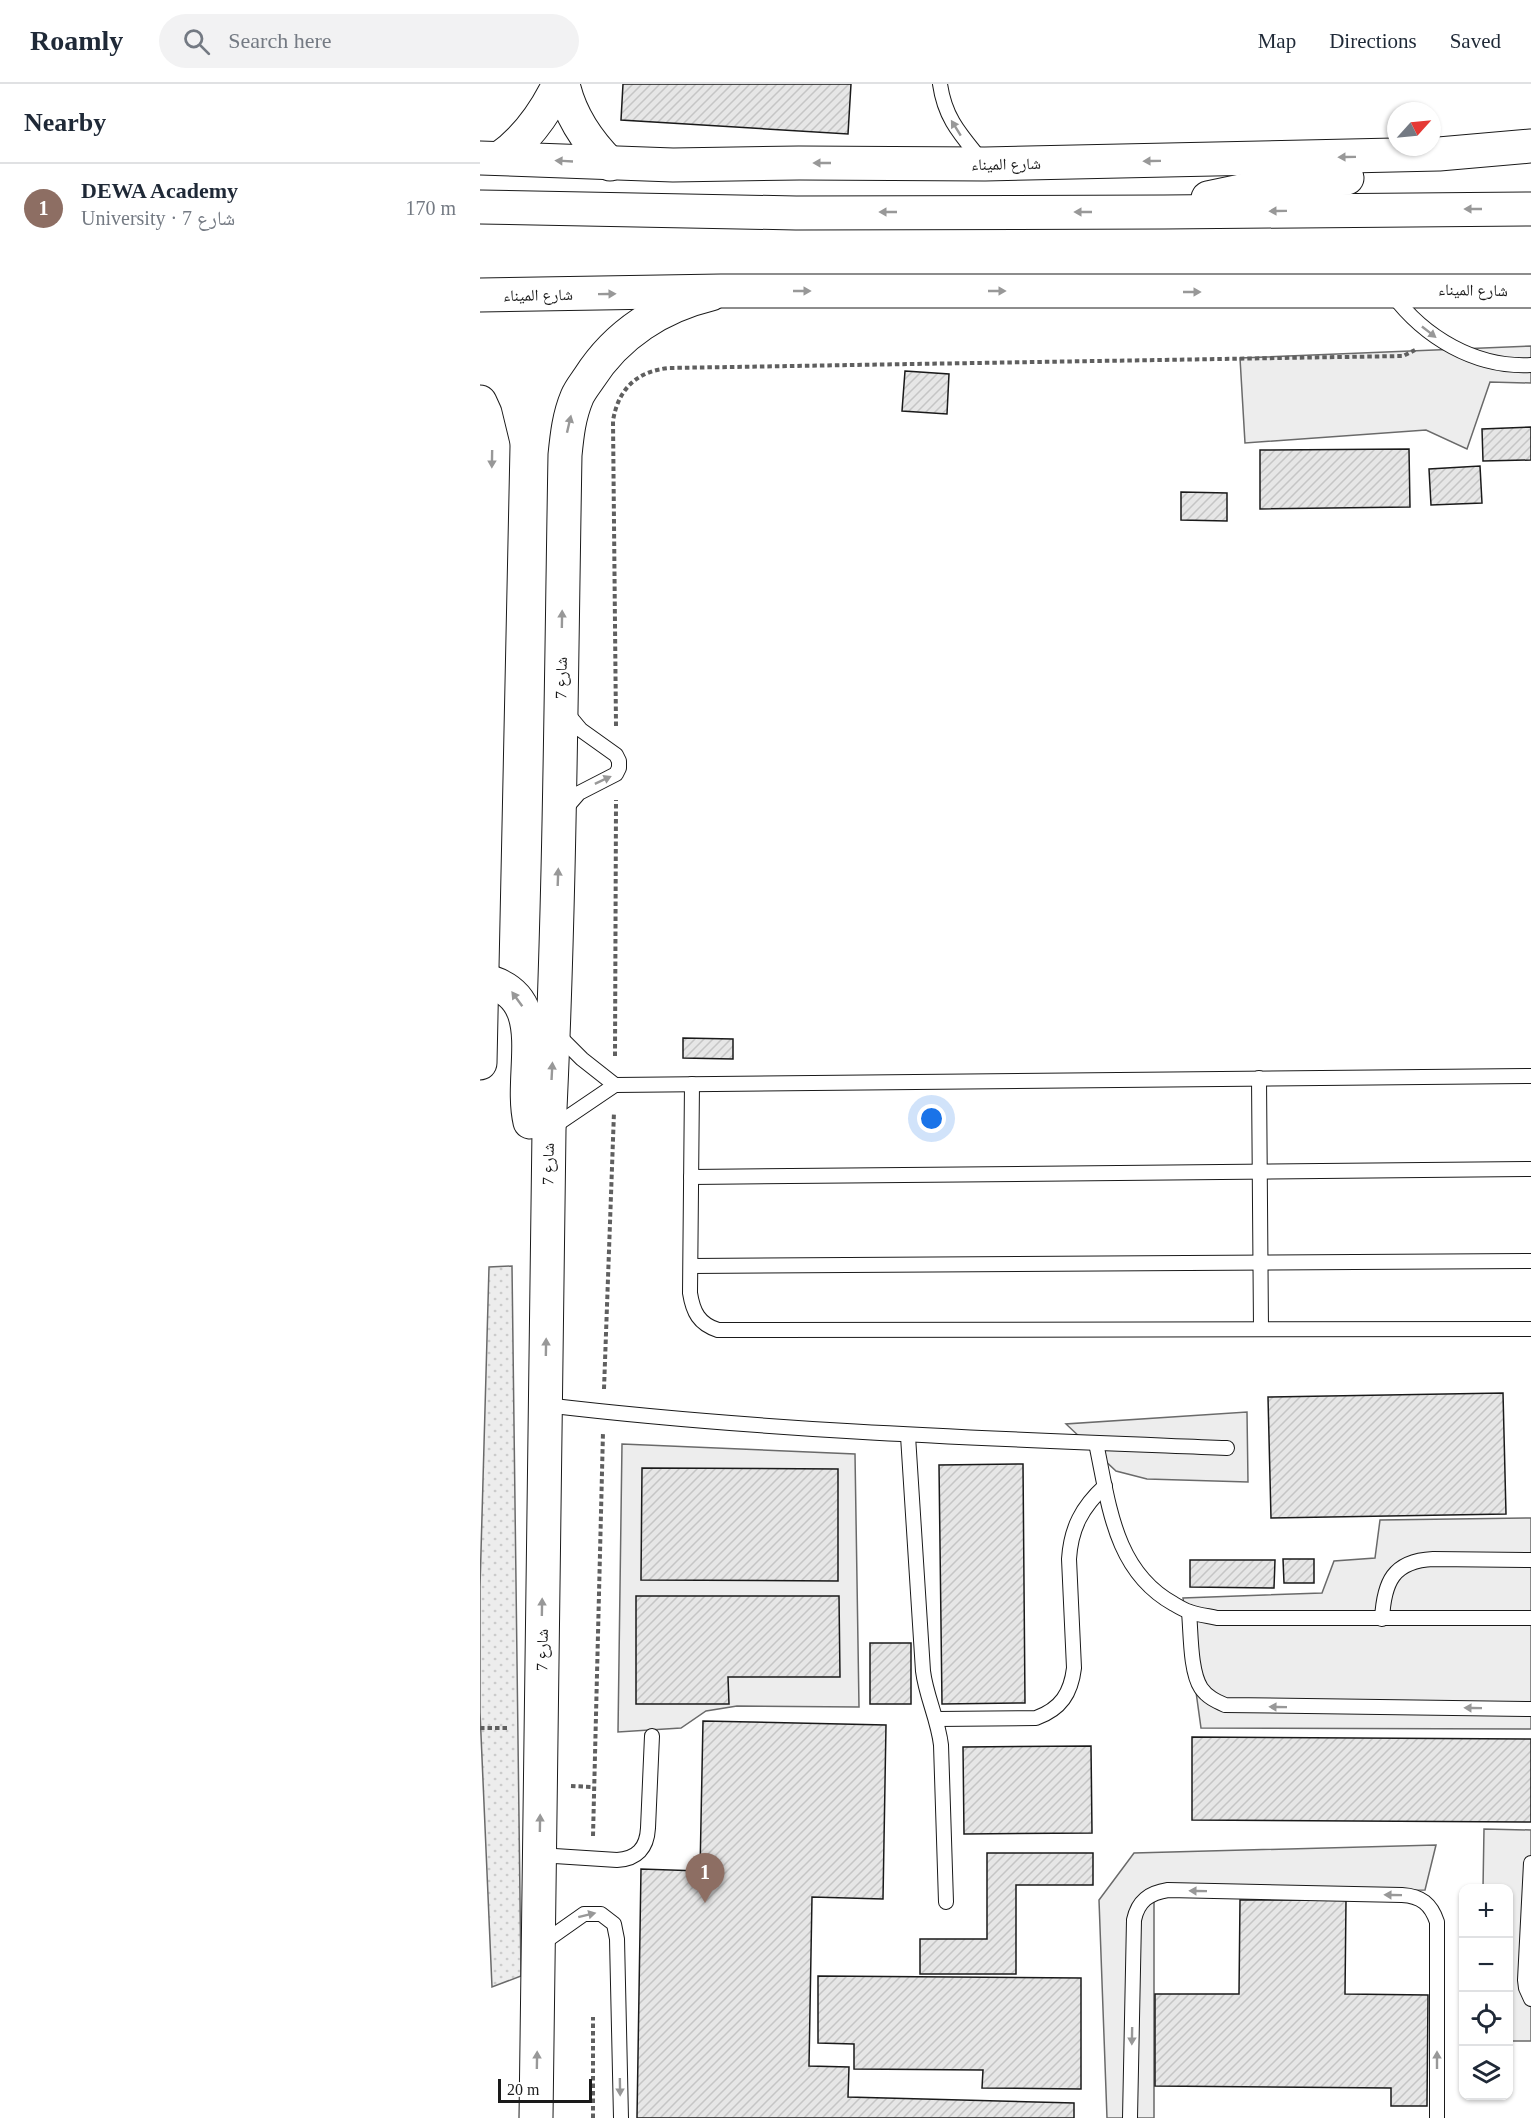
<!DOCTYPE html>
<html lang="en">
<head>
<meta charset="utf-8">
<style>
  :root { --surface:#fff; --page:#f2f2f3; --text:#1f2937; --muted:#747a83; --line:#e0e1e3; --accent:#1a73e8 }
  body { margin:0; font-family:"Times New Roman","Noto Naskh Arabic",serif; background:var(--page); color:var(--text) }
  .controls { position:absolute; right:18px; bottom:18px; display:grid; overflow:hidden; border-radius:12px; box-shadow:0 2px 4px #0004 }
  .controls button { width:54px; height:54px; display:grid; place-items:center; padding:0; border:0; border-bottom:2px solid var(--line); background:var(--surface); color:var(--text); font:30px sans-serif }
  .compass { position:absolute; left:907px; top:18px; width:54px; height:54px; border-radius:50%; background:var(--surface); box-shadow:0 2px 4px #0004; rotate:63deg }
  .scale { position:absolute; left:18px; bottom:15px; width:94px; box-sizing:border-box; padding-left:6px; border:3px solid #1a1a1a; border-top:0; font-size:16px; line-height:21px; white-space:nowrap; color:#1a1a1a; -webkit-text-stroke:4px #fff; paint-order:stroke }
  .you { position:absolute; left:452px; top:1035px; width:21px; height:21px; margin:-15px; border:4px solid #fff; border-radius:50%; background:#1a73e8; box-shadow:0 0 0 9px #1a73e833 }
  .badge { display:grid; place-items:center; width:39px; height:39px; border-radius:50%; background:var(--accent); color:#fff; font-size:20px; font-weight:700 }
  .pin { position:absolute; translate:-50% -50px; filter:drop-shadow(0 2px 3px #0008) }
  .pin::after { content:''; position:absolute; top:32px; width:21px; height:18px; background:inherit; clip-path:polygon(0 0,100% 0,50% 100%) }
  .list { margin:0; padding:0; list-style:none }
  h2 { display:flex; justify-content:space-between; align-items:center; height:78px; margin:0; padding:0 24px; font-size:26px }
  h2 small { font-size:20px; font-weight:400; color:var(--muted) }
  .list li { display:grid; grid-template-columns:39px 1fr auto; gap:18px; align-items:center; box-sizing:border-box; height:90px; padding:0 24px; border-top:2px solid var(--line) }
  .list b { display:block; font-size:22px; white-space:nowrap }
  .list p { margin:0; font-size:20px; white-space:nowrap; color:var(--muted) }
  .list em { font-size:20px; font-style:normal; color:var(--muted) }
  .icon { flex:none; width:33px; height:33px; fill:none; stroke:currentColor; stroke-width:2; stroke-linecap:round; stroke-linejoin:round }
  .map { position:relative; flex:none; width:1051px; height:2034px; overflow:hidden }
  header { display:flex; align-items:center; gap:36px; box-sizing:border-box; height:84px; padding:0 30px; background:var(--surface); border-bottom:2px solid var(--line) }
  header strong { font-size:28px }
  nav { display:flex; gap:33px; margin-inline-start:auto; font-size:21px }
  .search { width:420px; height:54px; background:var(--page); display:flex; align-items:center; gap:15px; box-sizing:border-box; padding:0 21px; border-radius:33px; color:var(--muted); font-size:22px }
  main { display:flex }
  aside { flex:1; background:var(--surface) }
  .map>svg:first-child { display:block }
  .park { fill:url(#park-dots); stroke:#6a6a6a; stroke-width:1.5 }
  .pitch { fill:#ededed; stroke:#6a6a6a; stroke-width:1.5 }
  .building { fill:url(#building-hatch); stroke:#1a1a1a; stroke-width:1.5 }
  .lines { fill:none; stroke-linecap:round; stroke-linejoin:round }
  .lane-casing { stroke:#1a1a1a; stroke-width:16 }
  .secondary-casing { stroke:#1a1a1a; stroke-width:35 }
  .primary-casing { stroke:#1a1a1a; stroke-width:35 }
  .path { stroke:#5f5f5f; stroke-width:4; stroke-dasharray:4.5 3; stroke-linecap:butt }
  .lane { stroke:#fff; stroke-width:14 }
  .secondary { stroke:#fff; stroke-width:33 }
  .primary { stroke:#fff; stroke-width:33 }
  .oneway { fill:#989898 }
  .labels { text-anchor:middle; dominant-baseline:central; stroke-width:4.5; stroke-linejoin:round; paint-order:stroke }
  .street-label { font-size:16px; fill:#1a1a1a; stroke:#fff }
</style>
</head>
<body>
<header>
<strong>Roamly</strong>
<div class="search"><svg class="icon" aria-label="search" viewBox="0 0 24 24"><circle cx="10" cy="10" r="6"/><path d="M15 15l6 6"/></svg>Search here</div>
<nav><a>Map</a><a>Directions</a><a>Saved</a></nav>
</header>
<main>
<aside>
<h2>Nearby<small></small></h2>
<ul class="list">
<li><span class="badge" style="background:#8d6e63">1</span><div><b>DEWA Academy</b><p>University · شارع 7</p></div><em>170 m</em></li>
</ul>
</aside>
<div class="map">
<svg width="1051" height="2034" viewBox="0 0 1051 2034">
  <defs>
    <pattern id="park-dots" width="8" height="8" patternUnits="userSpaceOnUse" patternTransform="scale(1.5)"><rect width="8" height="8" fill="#ededed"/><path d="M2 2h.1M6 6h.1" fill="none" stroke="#cbcbcb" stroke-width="1.8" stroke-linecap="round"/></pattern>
    <pattern id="building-hatch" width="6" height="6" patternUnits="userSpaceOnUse" patternTransform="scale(1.5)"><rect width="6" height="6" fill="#e6e6e6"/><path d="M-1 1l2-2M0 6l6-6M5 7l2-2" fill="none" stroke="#c5c5c5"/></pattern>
  </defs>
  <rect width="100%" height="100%" fill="#fff"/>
  <path class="park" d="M 32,1182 L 41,1892 L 12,1903 L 0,1628 L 0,1503 L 9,1183 Z"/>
  <g class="pitch">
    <path d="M 1051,262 L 1051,299 L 1010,298 L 987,365 L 946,346 L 765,359 L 760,274 Z"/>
    <path d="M 767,1328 L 768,1398 L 667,1395 L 636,1387 L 586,1340 Z"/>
    <path d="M 142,1360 L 375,1370 L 379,1623 L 257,1622 L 226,1627 L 201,1644 L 138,1648 Z"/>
    <path d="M 1051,1434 L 1051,1645 L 721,1644 L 703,1514 L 842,1509 L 854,1477 L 895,1474 L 900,1436 Z"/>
    <path d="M 1004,1745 L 1051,1746 L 1051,1957 L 1029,1957 L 1028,1804 L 1003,1804 Z"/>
    <path d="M 956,1761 L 945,1806 L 674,1808 L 674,2034 L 627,2034 L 619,1816 L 654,1769 Z"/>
  </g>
  <g class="building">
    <path d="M 143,0 L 371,0 L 368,50 L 141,36 Z"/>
    <path d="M 425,287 L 469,290 L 467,330 L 422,327 Z"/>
    <path d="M 1051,343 L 1051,376 L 1003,377 L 1002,345 Z"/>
    <path d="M 929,365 L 930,423 L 780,425 L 780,366 Z"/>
    <path d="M 1000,382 L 1002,419 L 951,421 L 949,385 Z"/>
    <path d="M 701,408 L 747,409 L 747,437 L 701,436 Z"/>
    <path d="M 203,954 L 253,955 L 253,975 L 203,974 Z"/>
    <path d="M 1023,1309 L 1026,1430 L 791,1434 L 788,1313 Z"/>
    <path d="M 543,1380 L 545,1619 L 462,1620 L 459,1381 Z"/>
    <path d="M 162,1384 L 358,1385 L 358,1497 L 161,1496 Z"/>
    <path d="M 803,1475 L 834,1475 L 834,1499 L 804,1499 Z"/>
    <path d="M 710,1476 L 795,1476 L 794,1504 L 710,1503 Z"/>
    <path d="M 156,1512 L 359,1512 L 360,1593 L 248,1593 L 249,1620 L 156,1620 Z"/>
    <rect x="390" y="1559" width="41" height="61"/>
    <path d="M 223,1637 L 406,1641 L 403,1815 L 332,1813 L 329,1982 L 369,1983 L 368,2013 L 594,2019 L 594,2034 L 157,2034 L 161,1785 L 220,1787 Z"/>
    <path d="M 712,1653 L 1051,1655 L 1051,1738 L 712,1736 Z"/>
    <path d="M 611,1662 L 612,1749 L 484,1750 L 483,1663 Z"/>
    <path d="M 507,1769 L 613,1769 L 613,1801 L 536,1801 L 536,1890 L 440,1890 L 440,1855 L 507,1855 Z"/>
    <path d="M 760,1816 L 866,1816 L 865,1910 L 948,1911 L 947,2022 L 911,2022 L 911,2004 L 675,2002 L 675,1910 L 759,1910 Z"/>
    <path d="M 338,1892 L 601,1894 L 601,2005 L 502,2004 L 503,1986 L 374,1985 L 374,1960 L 338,1959 Z"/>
  </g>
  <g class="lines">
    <g class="lane-casing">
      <g id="lane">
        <path d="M 460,0 C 465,35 481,51 502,77"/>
        <path d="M 912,210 C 944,253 995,284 1051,281"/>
        <path d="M 86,724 L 99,709 L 136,690 L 139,684 L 139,677 L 136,671 L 101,646 L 86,628"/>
        <path d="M 78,951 L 102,975 L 135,1001"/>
        <path d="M 779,994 L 781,1245"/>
        <path d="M 212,1000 L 210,1209 C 213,1228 219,1240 238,1246 L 1051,1245"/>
        <path d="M 73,1043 L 135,1001 L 1051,992"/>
        <path d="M 211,1093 L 1051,1085"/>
        <path d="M 211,1182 L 1051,1177"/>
        <path d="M 65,1321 C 292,1348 519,1355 747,1364"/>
        <path d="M 428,1352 L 443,1587 C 446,1612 458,1635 461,1661 L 466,1818"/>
        <path d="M 616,1359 C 629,1420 634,1487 694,1520 C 699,1523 704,1526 710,1528 C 719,1531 728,1532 737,1534 L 1051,1534"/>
        <path d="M 709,1528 C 711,1549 710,1587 721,1604 C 727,1613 736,1617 745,1621 L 1051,1625"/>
        <path d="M 902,1535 C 904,1498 913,1477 953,1475 L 1051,1476"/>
        <path d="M 457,1635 L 556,1634 C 581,1625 591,1609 594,1584 L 589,1475 C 591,1444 602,1423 625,1402"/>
        <path d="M 59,1771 L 137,1776 C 157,1775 167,1764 168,1744 L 172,1652"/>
        <path d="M 1051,1779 L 1045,1896 L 1046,1904 L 1051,1915"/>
        <path d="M 60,1861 L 104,1830 L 121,1830 L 134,1840 L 137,1855 L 141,2034"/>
        <path d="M 650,2034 L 654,1836 C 658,1817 669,1809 688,1806 L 922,1811 C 941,1812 951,1820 957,1838 L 957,2034"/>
      </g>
    </g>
    <g class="secondary-casing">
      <g id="secondary">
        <path d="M 0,318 L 5,329 L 13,362 L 0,979"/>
        <path d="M 2,896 C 74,911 38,986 50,1038"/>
        <path d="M 56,2034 L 69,1046 C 80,821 81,596 85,371 C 87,351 89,332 97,313 C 100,306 105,300 109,294 C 137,250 181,222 231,210"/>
      </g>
    </g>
    <g class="primary-casing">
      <g id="primary">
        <path d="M 83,0 C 90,32 107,57 130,80"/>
        <path d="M 0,74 L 193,81 L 319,79 L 505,80 L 959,70 L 1051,62"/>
        <path d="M 20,74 C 47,55 65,29 79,0"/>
        <path d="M 728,114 L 790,101 L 867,94"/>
        <path d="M 0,123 L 316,129 L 684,128 L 1051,125"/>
        <path d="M 0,211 L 241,207 L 1051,207"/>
      </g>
    </g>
    <g class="path">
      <path d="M 136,642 L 133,337 C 138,305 157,287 189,284 L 923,272 L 935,266"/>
      <path d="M 135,972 L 136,716"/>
      <path d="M 124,1305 L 134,1028"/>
      <path d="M 0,1644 L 29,1644"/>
      <path d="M 91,1702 L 113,1703"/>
      <path d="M 113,1752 L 123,1348"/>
      <path d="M 113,2034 L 113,1933"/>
    </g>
    <use href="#lane" class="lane"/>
    <use href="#secondary" class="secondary"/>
    <use href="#primary" class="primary"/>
  </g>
  <defs><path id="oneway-solid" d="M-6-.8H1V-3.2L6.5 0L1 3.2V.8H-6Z" transform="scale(1.5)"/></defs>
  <g class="oneway">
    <use href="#oneway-solid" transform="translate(476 44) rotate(-122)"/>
    <use href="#oneway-solid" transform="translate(867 73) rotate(179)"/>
    <use href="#oneway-solid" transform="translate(84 77) rotate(-177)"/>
    <use href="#oneway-solid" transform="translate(672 77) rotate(179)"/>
    <use href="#oneway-solid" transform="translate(342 79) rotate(-180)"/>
    <use href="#oneway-solid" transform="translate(993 125) rotate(180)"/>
    <use href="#oneway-solid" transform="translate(798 127) rotate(179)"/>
    <use href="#oneway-solid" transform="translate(408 128) rotate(180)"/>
    <use href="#oneway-solid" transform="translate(603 128) rotate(180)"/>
    <use href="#oneway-solid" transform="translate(322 207)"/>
    <use href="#oneway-solid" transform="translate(517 207)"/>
    <use href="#oneway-solid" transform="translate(712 208)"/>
    <use href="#oneway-solid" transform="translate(127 210) rotate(-1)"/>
    <use href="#oneway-solid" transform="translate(949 248) rotate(38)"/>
    <use href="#oneway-solid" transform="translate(89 340) rotate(-77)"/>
    <use href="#oneway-solid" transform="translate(12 375) rotate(91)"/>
    <use href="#oneway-solid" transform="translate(82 535) rotate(-89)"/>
    <use href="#oneway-solid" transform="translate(123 696) rotate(-25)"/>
    <use href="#oneway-solid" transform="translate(78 793) rotate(-88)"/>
    <use href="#oneway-solid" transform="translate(37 915) rotate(-126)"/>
    <use href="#oneway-solid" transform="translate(72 987) rotate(-87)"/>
    <use href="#oneway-solid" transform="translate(66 1263) rotate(-89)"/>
    <use href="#oneway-solid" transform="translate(62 1523) rotate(-89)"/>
    <use href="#oneway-solid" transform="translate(798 1623) rotate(-179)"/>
    <use href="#oneway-solid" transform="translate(993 1624) rotate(-179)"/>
    <use href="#oneway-solid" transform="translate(60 1739) rotate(-89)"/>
    <use href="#oneway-solid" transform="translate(718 1807) rotate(-179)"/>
    <use href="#oneway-solid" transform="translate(913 1811) rotate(-179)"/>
    <use href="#oneway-solid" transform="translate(107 1831) rotate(-14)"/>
    <use href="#oneway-solid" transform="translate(652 1952) rotate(91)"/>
    <use href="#oneway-solid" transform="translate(57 1976) rotate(-89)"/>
    <use href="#oneway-solid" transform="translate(957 1976) rotate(-90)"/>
    <use href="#oneway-solid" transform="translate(140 2003) rotate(89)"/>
  </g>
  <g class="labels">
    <g class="street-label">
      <text transform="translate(526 80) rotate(-1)">شارع الميناء</text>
      <text transform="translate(993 206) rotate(1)">شارع الميناء</text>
      <text transform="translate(58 211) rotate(-1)">شارع الميناء</text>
      <text transform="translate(81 594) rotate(-89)">شارع 7</text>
      <text transform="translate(68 1080) rotate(-89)">شارع 7</text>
      <text transform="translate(62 1566) rotate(-89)">شارع 7</text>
    </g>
  </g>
</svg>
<div class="controls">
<button>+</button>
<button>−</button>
<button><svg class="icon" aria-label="locate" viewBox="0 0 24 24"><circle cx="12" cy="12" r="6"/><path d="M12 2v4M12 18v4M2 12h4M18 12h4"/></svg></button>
<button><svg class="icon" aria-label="layers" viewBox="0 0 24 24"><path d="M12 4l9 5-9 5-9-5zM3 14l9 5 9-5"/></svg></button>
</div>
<svg class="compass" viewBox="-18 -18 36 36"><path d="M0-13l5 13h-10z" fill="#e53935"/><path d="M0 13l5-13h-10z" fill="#747a83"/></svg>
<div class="scale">20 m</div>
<div class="you"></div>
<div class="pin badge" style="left:225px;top:1819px;background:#8d6e63">1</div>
</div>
</main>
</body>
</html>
